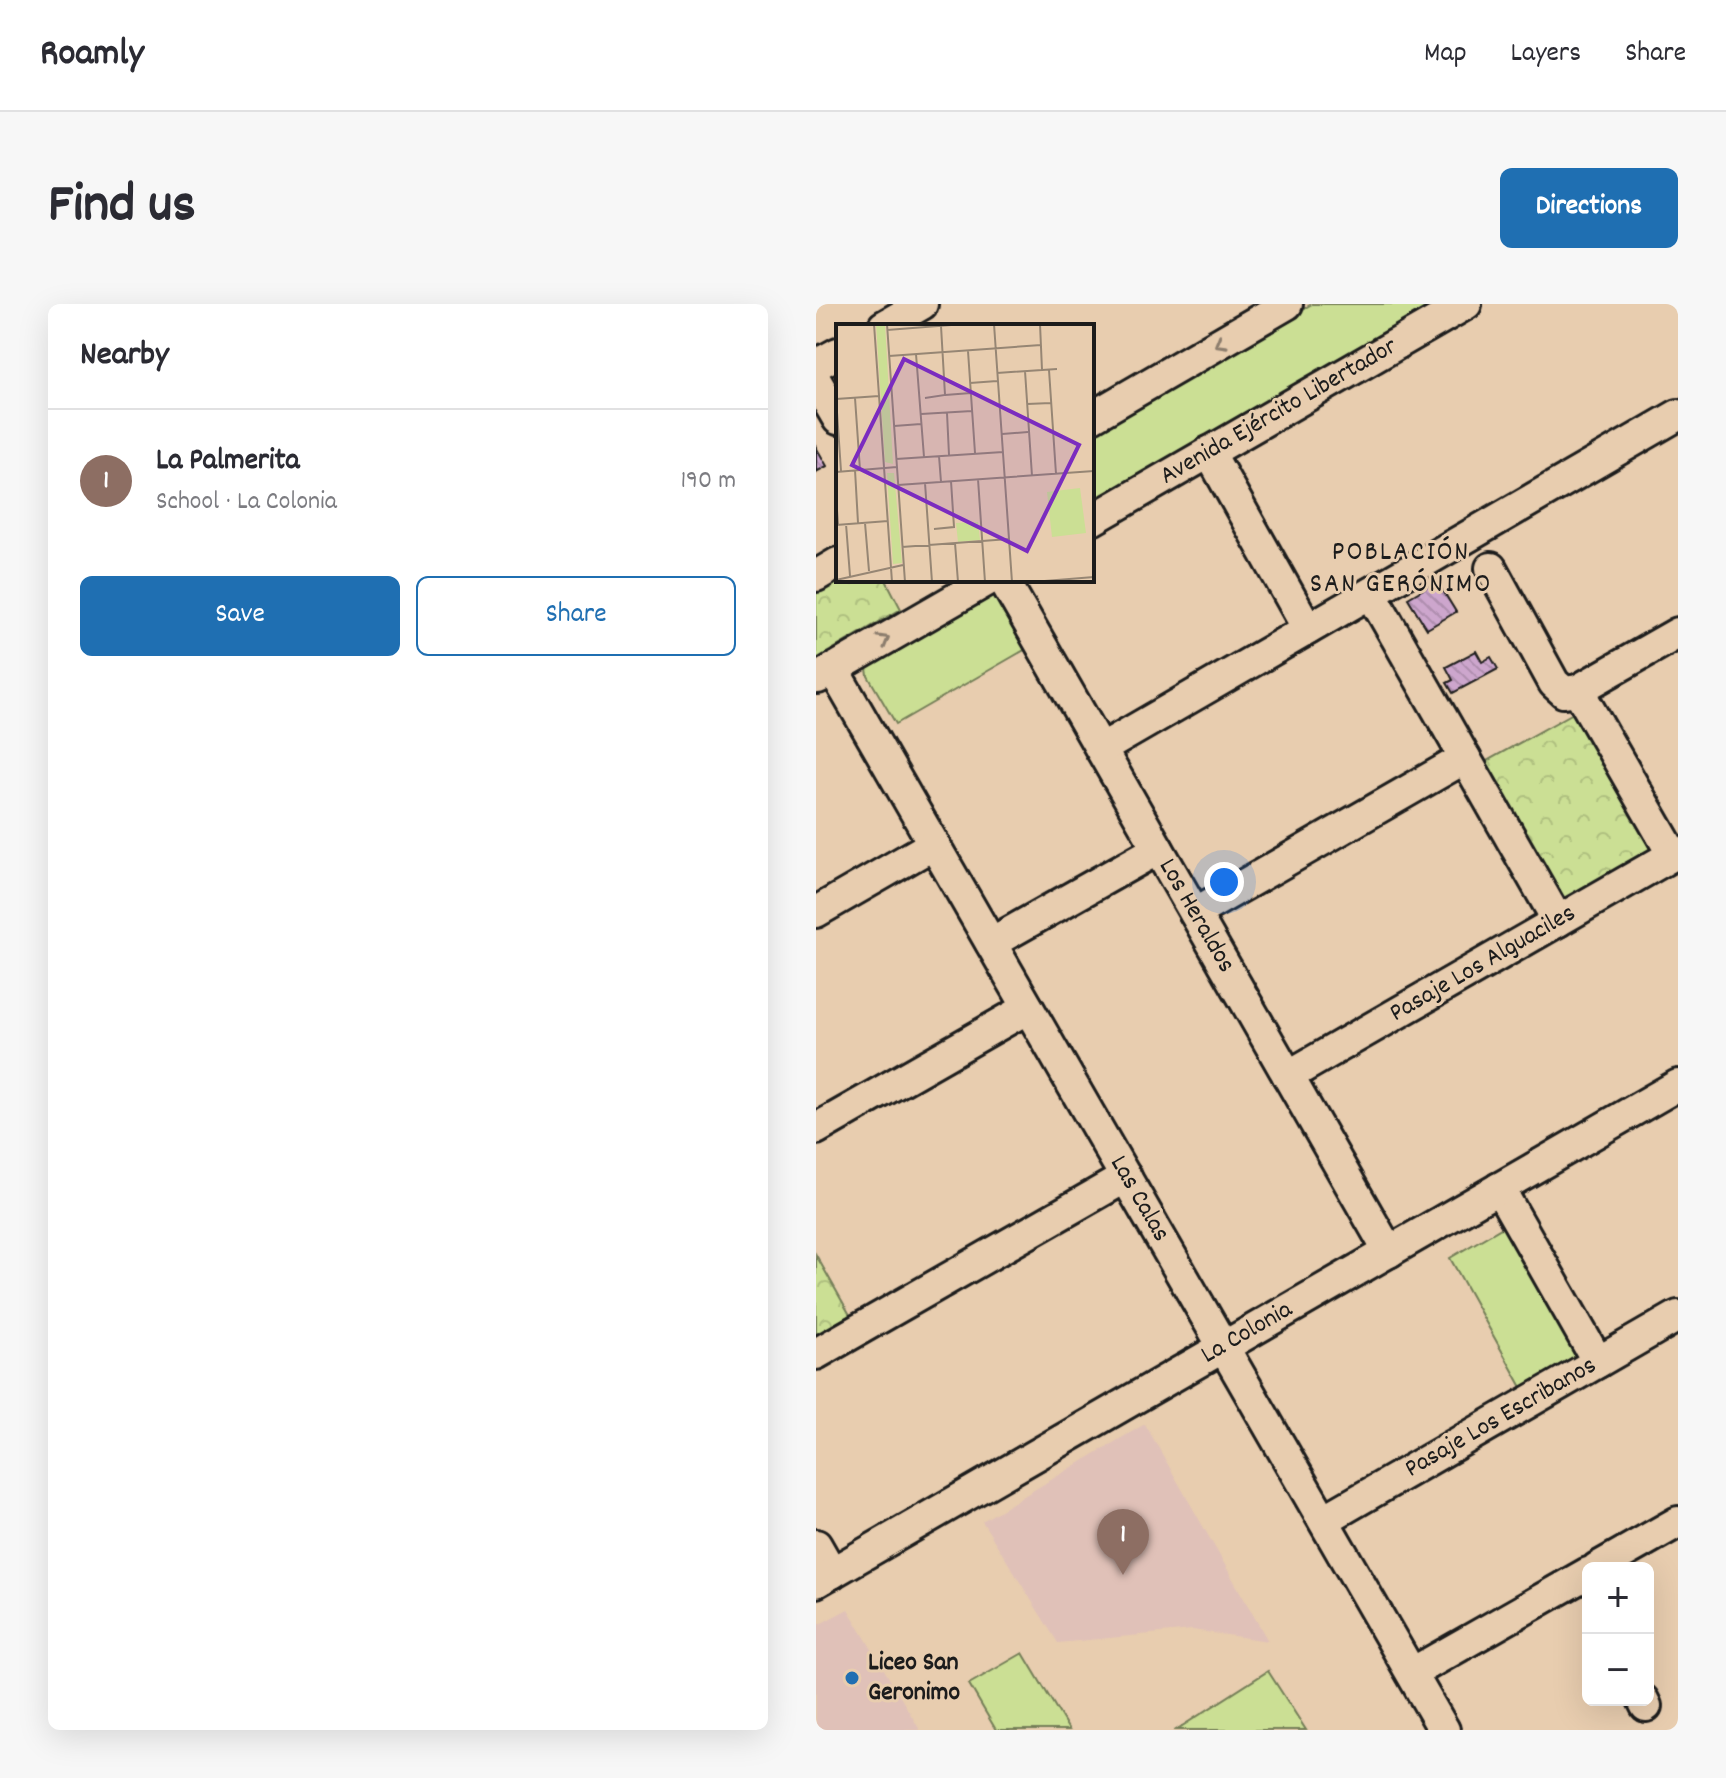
<!DOCTYPE html>
<html lang="en">
<head>
<meta charset="utf-8">
<style>
  :root { --surface:#fff; --page:#f7f7f7; --text:#2b2b33; --muted:#7c7c81; --line:#e1e1e2; --accent:#1f6fb2 }
  body { margin:0; font-family:Dekko,sans-serif; background:var(--page); color:var(--text) }
  .controls { position:absolute; right:24px; bottom:24px; display:grid; overflow:hidden; border-radius:12px; box-shadow:0 8px 32px #0002 }
  .controls button { width:72px; height:72px; display:grid; place-items:center; padding:0; border:0; border-bottom:2px solid var(--line); background:var(--surface); color:var(--text); font:40px sans-serif }
  .you { position:absolute; left:408px; top:578px; width:28px; height:28px; margin:-20px; border:6px solid #fff; border-radius:50%; background:#1a73e8; box-shadow:0 0 0 12px #1a73e833 }
  .badge { display:grid; place-items:center; width:52px; height:52px; border-radius:50%; background:var(--accent); color:#fff; font-size:26px; font-weight:700 }
  .pin { position:absolute; translate:-50% -66px; filter:drop-shadow(0 2px 4px #0008) }
  .pin::after { content:''; position:absolute; top:42px; width:28px; height:24px; background:inherit; clip-path:polygon(0 0,100% 0,50% 100%) }
  .list { margin:0; padding:0; list-style:none }
  h2 { display:flex; justify-content:space-between; align-items:center; height:104px; margin:0; padding:0 32px; font-size:34px }
  h2 small { font-size:26px; font-weight:400; color:var(--muted) }
  .list li { display:grid; grid-template-columns:52px 1fr auto; gap:24px; align-items:center; box-sizing:border-box; height:144px; padding:0 32px; border-top:2px solid var(--line) }
  .list b { display:block; font-size:30px; white-space:nowrap }
  .list p { margin:0; font-size:26px; white-space:nowrap; color:var(--muted) }
  .list em { font-size:26px; font-style:normal; color:var(--muted) }
  .actions { display:flex; gap:16px; padding:24px 32px }
  .actions a { flex:1; padding:18px 0; border:2px solid var(--accent); border-radius:12px; text-align:center; font-size:28px; color:var(--accent) }
  .actions .main { background:var(--accent); color:#fff }
  .map { position:relative; flex:none; width:862px; height:1426px; overflow:hidden; border-radius:12px }
  header { display:flex; align-items:center; gap:48px; box-sizing:border-box; height:112px; padding:0 40px; background:var(--surface); border-bottom:2px solid var(--line) }
  header strong { font-size:38px }
  nav { display:flex; gap:44px; margin-inline-start:auto; font-size:28px }
  .intro { display:flex; align-items:center; justify-content:space-between; box-sizing:border-box; height:192px; padding:0 48px }
  h1 { margin:0; font-size:56px }
  .button { padding:20px 36px; border-radius:12px; background:var(--accent); color:#fff; font-size:28px; font-weight:700 }
  main { display:flex; gap:48px; padding:0 48px }
  aside { flex:1; background:var(--surface); border-radius:12px; box-shadow:0 8px 32px #0002 }
  .map>svg:first-child { display:block }
  .built { fill:#e0c1b8 }
  .grass { fill:#cbdf94; stroke:#747e58; stroke-width:2 }
  .forest { fill:url(#forest-crowns); stroke:#747e58; stroke-width:2 }
  .building { fill:url(#building-back-hatch); stroke:#1c1c1c; stroke-width:2 }
  .lines { fill:none; stroke-linecap:round; stroke-linejoin:round }
  .minor-casing { stroke:#1c1c1c; stroke-width:36 }
  .minor { stroke:#e8cdaf; stroke-width:30 }
  .oneway { stroke:#8c7d6d }
  .poi-dot { fill:#1f6fb2; stroke:#e8cdaf; stroke-width:3 }
  .labels { text-anchor:middle; dominant-baseline:central; stroke-width:6; stroke-linejoin:round; paint-order:stroke }
  .street-label { font-size:26px; fill:#1c1c1c; stroke:#e8cdaf }
  .poi-label { font-size:26px; font-weight:bold; fill:#1c1c1c; stroke:#e8cdaf; text-anchor:start }
  .neighbourhood-label { font-size:28px; letter-spacing:2px; fill:#1c1c1c; stroke:#e8cdaf }
  .inset-road { fill:none; stroke:#968674; stroke-width:2 }
  .view { fill:#7b2cbf; fill-opacity:0.15; stroke:#7b2cbf; stroke-width:4 }
  .inset-edge { fill:none; stroke:#1c1c1c; stroke-width:4 }
</style>
</head>
<body>
<header>
<strong>Roamly</strong>
<nav><a>Map</a><a>Layers</a><a>Share</a></nav>
</header>
<div class="intro"><h1>Find us</h1><a class="button">Directions</a></div>
<main>
<aside>
<h2>Nearby<small></small></h2>
<ul class="list">
<li><span class="badge" style="background:#8d6e63">1</span><div><b>La Palmerita</b><p>School · La Colonia</p></div><em>190 m</em></li>
</ul>
<div class="actions"><a class="main">Save</a><a>Share</a></div>
</aside>
<div class="map">
<svg width="862" height="1426" viewBox="0 0 862 1426">
  <defs>
    <pattern id="forest-crowns" width="20" height="18" patternUnits="userSpaceOnUse" patternTransform="scale(2)"><rect width="20" height="18" fill="#cbdf94"/><path d="M2 6a3 3 0 1 1 6 0M12 15a3 3 0 1 1 6 0" fill="none" stroke="#aebf7f"/></pattern>
    <pattern id="building-back-hatch" width="6" height="6" patternUnits="userSpaceOnUse" patternTransform="scale(2)"><rect width="6" height="6" fill="#cda6cd"/><path d="M-1 5l2 2M0 0l6 6M5-1l2 2" fill="none" stroke="#af8eaf"/></pattern>
  </defs>
  <rect width="100%" height="100%" fill="#e8cdaf"/>
  <filter id="ink" filterUnits="userSpaceOnUse"><feTurbulence type="fractalNoise" baseFrequency=".0125" numOctaves="2"/><feDisplacementMap in="SourceGraphic" scale="16" xChannelSelector="R" yChannelSelector="G"/><feConvolveMatrix kernelMatrix="1 2 1 2 8 2 1 2 1" color-interpolation-filters="sRGB"/></filter>
  <g filter="url(#ink)">
    <g class="built">
      <path d="M 329,1120 L 452,1337 L 376,1326 L 242,1339 L 166,1217 Z"/>
      <path d="M 32,1305 L 104,1426 L 0,1426 L 0,1322 Z"/>
    </g>
    <g class="grass">
      <path d="M 496,0 L 618,0 L 276,197 L 276,125 Z"/>
      <path d="M 176,282 L 210,345 L 80,420 L 52,372 L 50,357 Z"/>
      <path d="M 692,920 L 764,1050 L 707,1085 L 634,954 Z"/>
      <path d="M 207,1349 L 253,1426 L 180,1426 L 153,1380 Z"/>
      <path d="M 452,1367 L 490,1426 L 360,1426 Z"/>
    </g>
    <g class="forest">
      <path d="M 22,276 L 70,276 L 85,305 L 0,355 L 0,289 Z"/>
      <path d="M 759,408 L 837,545 L 751,596 L 736,597 L 662,462 Z"/>
      <path d="M 0,951 L 34,1011 L 0,1031 Z"/>
    </g>
    <g class="building">
      <path d="M 0,143 L 11,162 L 0,168 Z"/>
      <path d="M 621,277 L 640,308 L 611,325 L 592,294 Z"/>
      <path d="M 660,347 L 666,358 L 675,353 L 682,365 L 637,389 L 631,379 L 637,376 L 630,363 Z"/>
    </g>
    <g class="lines">
      <g class="minor-casing">
        <g id="minor">
          <path d="M 68,22 L 106,0"/>
          <path d="M 0,61 L 22,49"/>
          <path d="M 0,77 L 22,115"/>
          <path d="M 276,113 L 471,0"/>
          <path d="M 393,148 L 492,325"/>
          <path d="M 276,216 L 650,0"/>
          <path d="M 675,264 L 738,379 L 748,388 L 762,386 L 862,329"/>
          <path d="M 0,272 L 22,259"/>
          <path d="M 188,276 L 573,948"/>
          <path d="M 555,289 L 742,617"/>
          <path d="M 17,365 L 628,1426"/>
          <path d="M 2,374 L 172,276"/>
          <path d="M 762,386 L 857,551"/>
          <path d="M 285,445 L 862,111"/>
          <path d="M 0,608 L 118,540"/>
          <path d="M 379,609 L 649,454"/>
          <path d="M 175,639 L 342,545"/>
          <path d="M 472,772 L 862,548"/>
          <path d="M 0,825 L 212,704"/>
          <path d="M 683,884 L 782,1058"/>
          <path d="M 0,1050 L 310,873"/>
          <path d="M 508,1216 L 862,1012"/>
          <path d="M 0,1241 L 16,1269"/>
          <path d="M 781,1264 L 862,1218"/>
          <path d="M 0,1278 L 862,781"/>
          <path d="M 596,1369 L 772,1269"/>
          <path d="M 827,1396 L 830,1402"/>
        </g>
      </g>
      <use href="#minor" class="minor"/>
    </g>
    <defs><path id="oneway-chevron" d="M-2-3.5L2.5 0L-2 3.5" fill="none" stroke-width="1.6" stroke-linecap="round" stroke-linejoin="round" transform="scale(2)"/></defs>
    <g class="oneway">
      <use href="#oneway-chevron" transform="translate(404 39) rotate(150)"/>
      <use href="#oneway-chevron" transform="translate(68 336) rotate(-30)"/>
    </g>
  </g>
  <circle class="poi-dot" cx="36" cy="1374" r="8"/>
  <g class="labels">
    <g class="street-label">
      <text transform="translate(463 108) rotate(-30)">Avenida Ejército Libertador</text>
      <text transform="translate(380 612) rotate(60)">Los Heraldos</text>
      <text transform="translate(667 660) rotate(-30)">Pasaje Los Alguaciles</text>
      <text transform="translate(323 895) rotate(60)">Las Calas</text>
      <text transform="translate(431 1029) rotate(-30)">La Colonia</text>
      <text transform="translate(685 1114) rotate(-30)">Pasaje Los Escribanos</text>
    </g>
    <g class="poi-label">
      <text x="52" y="1359">Liceo San<tspan x="52" dy="30">Geronimo</tspan></text>
    </g>
    <g class="neighbourhood-label">
      <text x="585" y="250">POBLACIÓN<tspan x="585" dy="32">SAN GERÓNIMO</tspan></text>
    </g>
  </g>
  <g transform="translate(20 20)">
    <rect width="258" height="258" fill="#e8cdaf"/>
    <path d="M 40,0 L 49,0 L 57,140 L 49,138 ZM 244,164 L 250,209 L 216,213 L 211,168 Z" fill="#cbdf94"/>
    <path d="M 51,149 L 58,149 L 66,239 L 57,240 ZM 142,198 L 144,216 L 122,218 L 120,199 Z" fill="#cbdf94"/>
    <path class="inset-road" d="M 38,0 L 56,258M 51,0 L 69,258M 158,0 L 176,258M 204,0 L 206,46M 51,6 L 128,0M 132,27 L 139,129M 80,30 L 88,133M 53,32 L 205,21M 213,46 L 220,150M 189,47 L 196,152M 161,49 L 221,45M 134,59 L 161,57M 109,71 L 135,69M 19,74 L 24,146M 89,74 L 109,71 L 105,2M 0,75 L 43,72M 191,80 L 215,79M 1,88 L 5,147M 111,89 L 113,131M 85,90 L 136,87M 58,102 L 85,100M 166,110 L 192,108M 103,132 L 105,158M 60,135 L 167,128M 19,146 L 22,199M 0,148 L 61,143M 142,155 L 149,258M 89,159 L 96,258M 62,161 L 258,147M 0,172 L 2,200M 29,199 L 33,247M 10,200 L 14,252M 0,201 L 52,197M 98,205 L 118,203 L 115,157M 119,219 L 122,258M 66,223 L 173,215M 0,256 L 67,241M 196,258 L 258,253"/>
    <path class="view" d="M 68,35 L 243,121 L 191,227 L 16,141 Z"/>
    <rect width="258" height="258" class="inset-edge"/>
  </g>
</svg>
<div class="controls">
<button>+</button>
<button>−</button>
</div>
<div class="you"></div>
<div class="pin badge" style="left:307px;top:1271px;background:#8d6e63">1</div>
</div>
</main>
</body>
</html>
